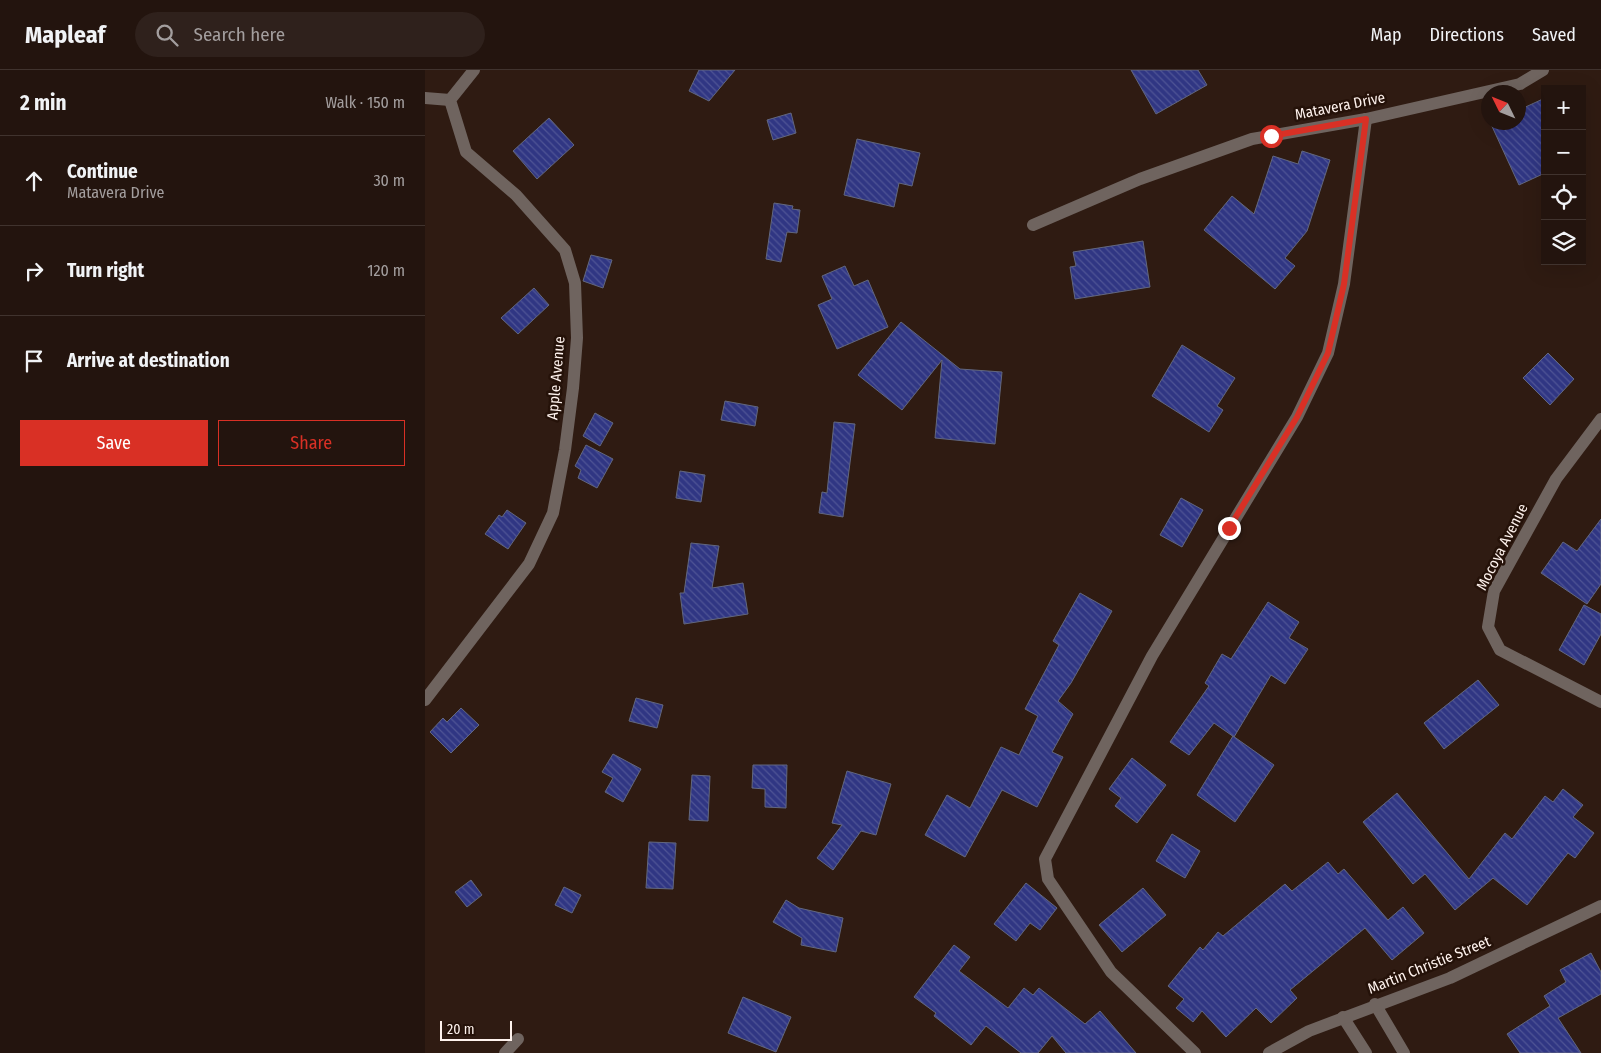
<!DOCTYPE html>
<html lang="en">
<head>
<meta charset="utf-8">
<style>
  :root { --surface:#23140e; --page:#2f211c; --text:#f1f3f6; --muted:#a39e9e; --line:#40332e; --accent:#d93025 }
  body { margin:0; font-family:"Fira Sans Condensed",sans-serif; background:var(--page); color:var(--text) }
  .controls { position:absolute; right:15px; top:15px; display:grid; overflow:hidden; border-radius:0px; box-shadow:0 5px 20px #0002 }
  .controls button { width:45px; height:45px; display:grid; place-items:center; padding:0; border:0; border-bottom:1px solid var(--line); background:var(--surface); color:var(--text); font:25px sans-serif }
  .compass { position:absolute; left:1056px; top:15px; width:45px; height:45px; border-radius:50%; background:var(--surface); box-shadow:0 5px 20px #0002; rotate:313deg }
  .scale { position:absolute; left:15px; bottom:12px; width:72px; box-sizing:border-box; padding-left:5px; border:2px solid #fef2ed; border-top:0; font-size:14px; line-height:18px; white-space:nowrap; color:#fef2ed; -webkit-text-stroke:4px #251209; paint-order:stroke }
  .stop { position:absolute; width:15px; height:15px; margin:-11px; border:4px solid #d93025; border-radius:50%; background:#fff }
  .stop.end { background:#d93025; border-color:#fff; box-shadow:0 1px 5px #0008 }
  .list { margin:0; padding:0; list-style:none }
  h2 { display:flex; justify-content:space-between; align-items:center; height:65px; margin:0; padding:0 20px; font-size:21px }
  h2 small { font-size:16px; font-weight:400; color:var(--muted) }
  .list li { display:grid; grid-template-columns:32px 1fr auto; gap:15px; align-items:center; box-sizing:border-box; height:90px; padding:0 20px; border-top:1px solid var(--line) }
  .list b { display:block; font-size:19px; white-space:nowrap }
  .list p { margin:0; font-size:16px; white-space:nowrap; color:var(--muted) }
  .list em { font-size:16px; font-style:normal; color:var(--muted) }
  .actions { display:flex; gap:10px; padding:15px 20px }
  .actions a { flex:1; padding:11px 0; border:1px solid var(--accent); border-radius:0px; text-align:center; font-size:18px; color:var(--accent) }
  .actions .main { background:var(--accent); color:#fff }
  .icon { flex:none; width:28px; height:28px; fill:none; stroke:currentColor; stroke-width:2; stroke-linecap:round; stroke-linejoin:round }
  .map { position:relative; flex:none; width:1176px; height:983px; overflow:hidden }
  header { display:flex; align-items:center; gap:30px; box-sizing:border-box; height:70px; padding:0 25px; background:var(--surface); border-bottom:1px solid var(--line) }
  header strong { font-size:24px }
  nav { display:flex; gap:28px; margin-inline-start:auto; font-size:18px }
  .search { width:350px; height:45px; background:var(--page); display:flex; align-items:center; gap:12px; box-sizing:border-box; padding:0 18px; border-radius:28px; color:var(--muted); font-size:19px }
  main { display:flex }
  aside { flex:1; background:var(--surface) }
  .map>svg:first-child { display:block }
  .building { fill:url(#building-back-hatch); stroke:#62677e }
  .lines { fill:none; stroke-linecap:round; stroke-linejoin:round }
  .minor { stroke:#6f645f; stroke-width:12 }
  .route { stroke:#d93025; stroke-width:6 }
  .labels { text-anchor:middle; dominant-baseline:central; stroke-width:5; stroke-linejoin:round; paint-order:stroke }
  .street-label { font-size:15px; fill:#fef2ed; stroke:#251209 }
</style>
</head>
<body>
<header>
<strong>Mapleaf</strong>
<div class="search"><svg class="icon" aria-label="search" viewBox="0 0 24 24"><circle cx="10" cy="10" r="6"/><path d="M15 15l6 6"/></svg>Search here</div>
<nav><a>Map</a><a>Directions</a><a>Saved</a></nav>
</header>
<main>
<aside>
<h2>2 min<small>Walk · 150 m</small></h2>
<ul class="list">
<li><svg class="icon" aria-label="ahead" viewBox="0 0 24 24"><path d="M12 20V5M6 11l6-6 6 6"/></svg><div><b>Continue</b><p>Matavera Drive</p></div><em>30 m</em></li>
<li><svg class="icon" aria-label="right" viewBox="0 0 24 24"><path d="M7 20v-9h11M14 6l5 5-5 5"/></svg><div><b>Turn right</b></div><em>120 m</em></li>
<li><svg class="icon" aria-label="arrive" viewBox="0 0 24 24"><path d="M6 21V4h12l-3 4 3 4H6"/></svg><div><b>Arrive at destination</b></div></li>
</ul>
<div class="actions"><a class="main">Save</a><a>Share</a></div>
</aside>
<div class="map">
<svg width="1176" height="983" viewBox="0 0 1176 983">
  <defs>
    <pattern id="building-back-hatch" width="6" height="6" patternUnits="userSpaceOnUse" patternTransform="scale(1.25)"><rect width="6" height="6" fill="#303683"/><path d="M-1 5l2 2M0 0l6 6M5-1l2 2" fill="none" stroke="#4f5495"/></pattern>
  </defs>
  <rect width="100%" height="100%" fill="#2f1b12"/>
  <g class="building">
    <path d="M 274,0 L 310,0 L 284,31 L 264,21 Z"/>
    <path d="M 706,0 L 773,0 L 782,15 L 731,44 Z"/>
    <path d="M 1120,28 L 1120,103 L 1094,115 L 1065,52 L 1094,52 L 1094,40 Z"/>
    <path d="M 366,43 L 371,63 L 348,70 L 342,50 Z"/>
    <path d="M 124,48 L 149,75 L 112,109 L 88,81 Z"/>
    <path d="M 432,69 L 495,83 L 487,116 L 474,113 L 469,137 L 419,125 Z"/>
    <path d="M 877,81 L 905,90 L 882,161 L 860,188 L 870,196 L 850,219 L 779,160 L 807,126 L 829,144 L 848,86 L 873,94 Z"/>
    <path d="M 349,133 L 368,136 L 367,139 L 375,140 L 372,163 L 362,162 L 356,192 L 341,189 Z"/>
    <path d="M 718,171 L 725,217 L 650,229 L 645,197 L 651,196 L 648,182 Z"/>
    <path d="M 166,185 L 187,190 L 178,218 L 158,211 Z"/>
    <path d="M 420,196 L 429,216 L 443,210 L 463,257 L 412,279 L 393,235 L 407,229 L 397,206 Z"/>
    <path d="M 109,218 L 124,235 L 93,264 L 76,248 Z"/>
    <path d="M 476,252 L 535,299 L 577,302 L 570,374 L 510,368 L 517,290 L 477,340 L 433,305 Z"/>
    <path d="M 757,275 L 810,308 L 792,336 L 798,340 L 784,362 L 727,326 Z"/>
    <path d="M 1123,283 L 1149,309 L 1125,335 L 1098,308 Z"/>
    <path d="M 300,331 L 333,337 L 330,356 L 296,350 Z"/>
    <path d="M 170,343 L 188,353 L 175,376 L 158,366 Z"/>
    <path d="M 409,352 L 430,354 L 418,447 L 394,443 L 397,422 L 402,423 Z"/>
    <path d="M 161,375 L 188,389 L 172,418 L 153,408 L 156,400 L 150,396 Z"/>
    <path d="M 255,401 L 280,405 L 276,432 L 251,428 Z"/>
    <path d="M 756,428 L 778,440 L 757,477 L 735,465 Z"/>
    <path d="M 82,440 L 101,453 L 83,479 L 60,464 L 74,445 L 77,447 Z"/>
    <path d="M 1176,449 L 1176,514 L 1162,534 L 1116,503 L 1138,472 L 1152,481 Z"/>
    <path d="M 266,473 L 294,476 L 287,518 L 318,513 L 323,544 L 259,554 L 255,523 L 259,523 Z"/>
    <path d="M 655,523 L 687,541 L 646,613 L 633,631 L 648,644 L 627,682 L 638,687 L 612,737 L 577,720 L 540,787 L 500,765 L 522,725 L 545,738 L 576,677 L 594,685 L 613,646 L 600,639 L 634,575 L 628,571 Z"/>
    <path d="M 843,532 L 874,552 L 864,568 L 883,579 L 860,614 L 846,605 L 809,667 L 789,653 L 764,685 L 745,672 L 784,616 L 780,613 L 797,584 L 806,589 Z"/>
    <path d="M 1159,535 L 1176,544 L 1176,564 L 1159,595 L 1134,580 Z"/>
    <path d="M 1053,610 L 1074,635 L 1019,679 L 999,653 Z"/>
    <path d="M 211,628 L 238,635 L 232,658 L 204,651 Z"/>
    <path d="M 36,638 L 54,655 L 26,683 L 5,662 L 18,648 L 22,652 Z"/>
    <path d="M 808,666 L 849,695 L 810,752 L 772,725 Z"/>
    <path d="M 188,684 L 216,699 L 198,732 L 180,722 L 188,708 L 177,702 Z"/>
    <path d="M 707,688 L 741,715 L 712,753 L 690,736 L 696,728 L 684,719 Z"/>
    <path d="M 328,695 L 362,695 L 361,738 L 340,737 L 340,719 L 327,718 Z"/>
    <path d="M 422,701 L 466,714 L 451,765 L 436,761 L 408,800 L 392,788 L 417,755 L 407,753 Z"/>
    <path d="M 267,705 L 285,706 L 283,751 L 264,750 Z"/>
    <path d="M 1138,719 L 1158,735 L 1148,747 L 1169,763 L 1150,788 L 1143,783 L 1102,835 L 1068,808 L 1030,840 L 1000,804 L 988,814 L 938,752 L 972,723 L 1044,809 L 1080,763 L 1087,769 L 1120,726 L 1128,732 Z"/>
    <path d="M 747,764 L 775,781 L 760,808 L 731,791 Z"/>
    <path d="M 224,772 L 251,773 L 248,819 L 221,818 Z"/>
    <path d="M 903,792 L 913,804 L 919,799 L 963,850 L 978,837 L 999,863 L 967,890 L 940,858 L 865,920 L 872,928 L 846,953 L 831,938 L 801,967 L 777,941 L 768,952 L 751,938 L 759,929 L 743,916 L 775,877 L 778,880 L 793,862 L 798,866 L 860,814 L 867,821 Z"/>
    <path d="M 46,810 L 57,825 L 42,837 L 30,822 Z"/>
    <path d="M 601,813 L 632,838 L 615,860 L 605,853 L 591,871 L 569,854 Z"/>
    <path d="M 139,817 L 156,825 L 147,843 L 130,835 Z"/>
    <path d="M 718,818 L 741,845 L 697,882 L 674,855 Z"/>
    <path d="M 361,830 L 374,838 L 418,848 L 411,882 L 376,875 L 377,868 L 348,852 Z"/>
    <path d="M 529,875 L 545,887 L 534,901 L 583,938 L 599,918 L 608,925 L 614,918 L 660,954 L 675,941 L 711,983 L 641,983 L 627,966 L 613,983 L 596,983 L 561,956 L 546,975 L 509,946 L 511,943 L 489,927 Z"/>
    <path d="M 1166,883 L 1176,902 L 1176,924 L 1133,948 L 1156,983 L 1095,983 L 1082,964 L 1125,936 L 1119,926 L 1141,912 L 1135,900 Z"/>
    <path d="M 318,927 L 366,947 L 351,982 L 303,963 Z"/>
  </g>
  <g class="lines">
    <g class="minor">
      <path d="M 0,28 L 25,30"/>
      <path d="M 608,155 L 715,109 L 827,69 L 941,49 L 1095,14 L 1118,0"/>
      <path d="M 1176,349 L 1131,409 L 1069,521 L 1063,557 L 1075,580 L 1176,632"/>
      <path d="M 0,630 L 104,494 L 128,443 L 140,380 L 148,318 L 152,268 L 150,213 L 140,180 L 91,125 L 41,82 L 25,30 L 49,0"/>
      <path d="M 950,934 L 979,983"/>
      <path d="M 918,947 L 941,983"/>
      <path d="M 80,983 L 93,969"/>
      <path d="M 770,983 L 686,902 L 623,809 L 620,789 L 727,586 L 872,347 L 903,283 L 919,214 L 941,49"/>
      <path d="M 844,983 L 884,961 L 1025,908 L 1176,836"/>
    </g>
  </g>
  <g class="lines">
    <path class="route" d="M 804,458 L 872,347 L 903,283 L 919,214 L 941,49 L 846,66"/>
  </g>
  <g class="labels">
    <g class="street-label">
      <text transform="translate(915 36) rotate(-11)">Matavera Drive</text>
      <text transform="translate(131 308) rotate(-85)">Apple Avenue</text>
      <text transform="translate(1077 477) rotate(-63)">Mocoya Avenue</text>
      <text transform="translate(1004 895) rotate(-22)">Martin Christie Street</text>
    </g>
  </g>
</svg>
<div class="controls">
<button>+</button>
<button>−</button>
<button><svg class="icon" aria-label="locate" viewBox="0 0 24 24"><circle cx="12" cy="12" r="6"/><path d="M12 2v4M12 18v4M2 12h4M18 12h4"/></svg></button>
<button><svg class="icon" aria-label="layers" viewBox="0 0 24 24"><path d="M12 4l9 5-9 5-9-5zM3 14l9 5 9-5"/></svg></button>
</div>
<svg class="compass" viewBox="-18 -18 36 36"><path d="M0-13l5 13h-10z" fill="#e53935"/><path d="M0 13l5-13h-10z" fill="#a39e9e"/></svg>
<div class="scale">20 m</div>
<div class="stop" style="left:846px;top:66px"></div>
<div class="stop end" style="left:804px;top:458px"></div>
</div>
</main>
</body>
</html>
